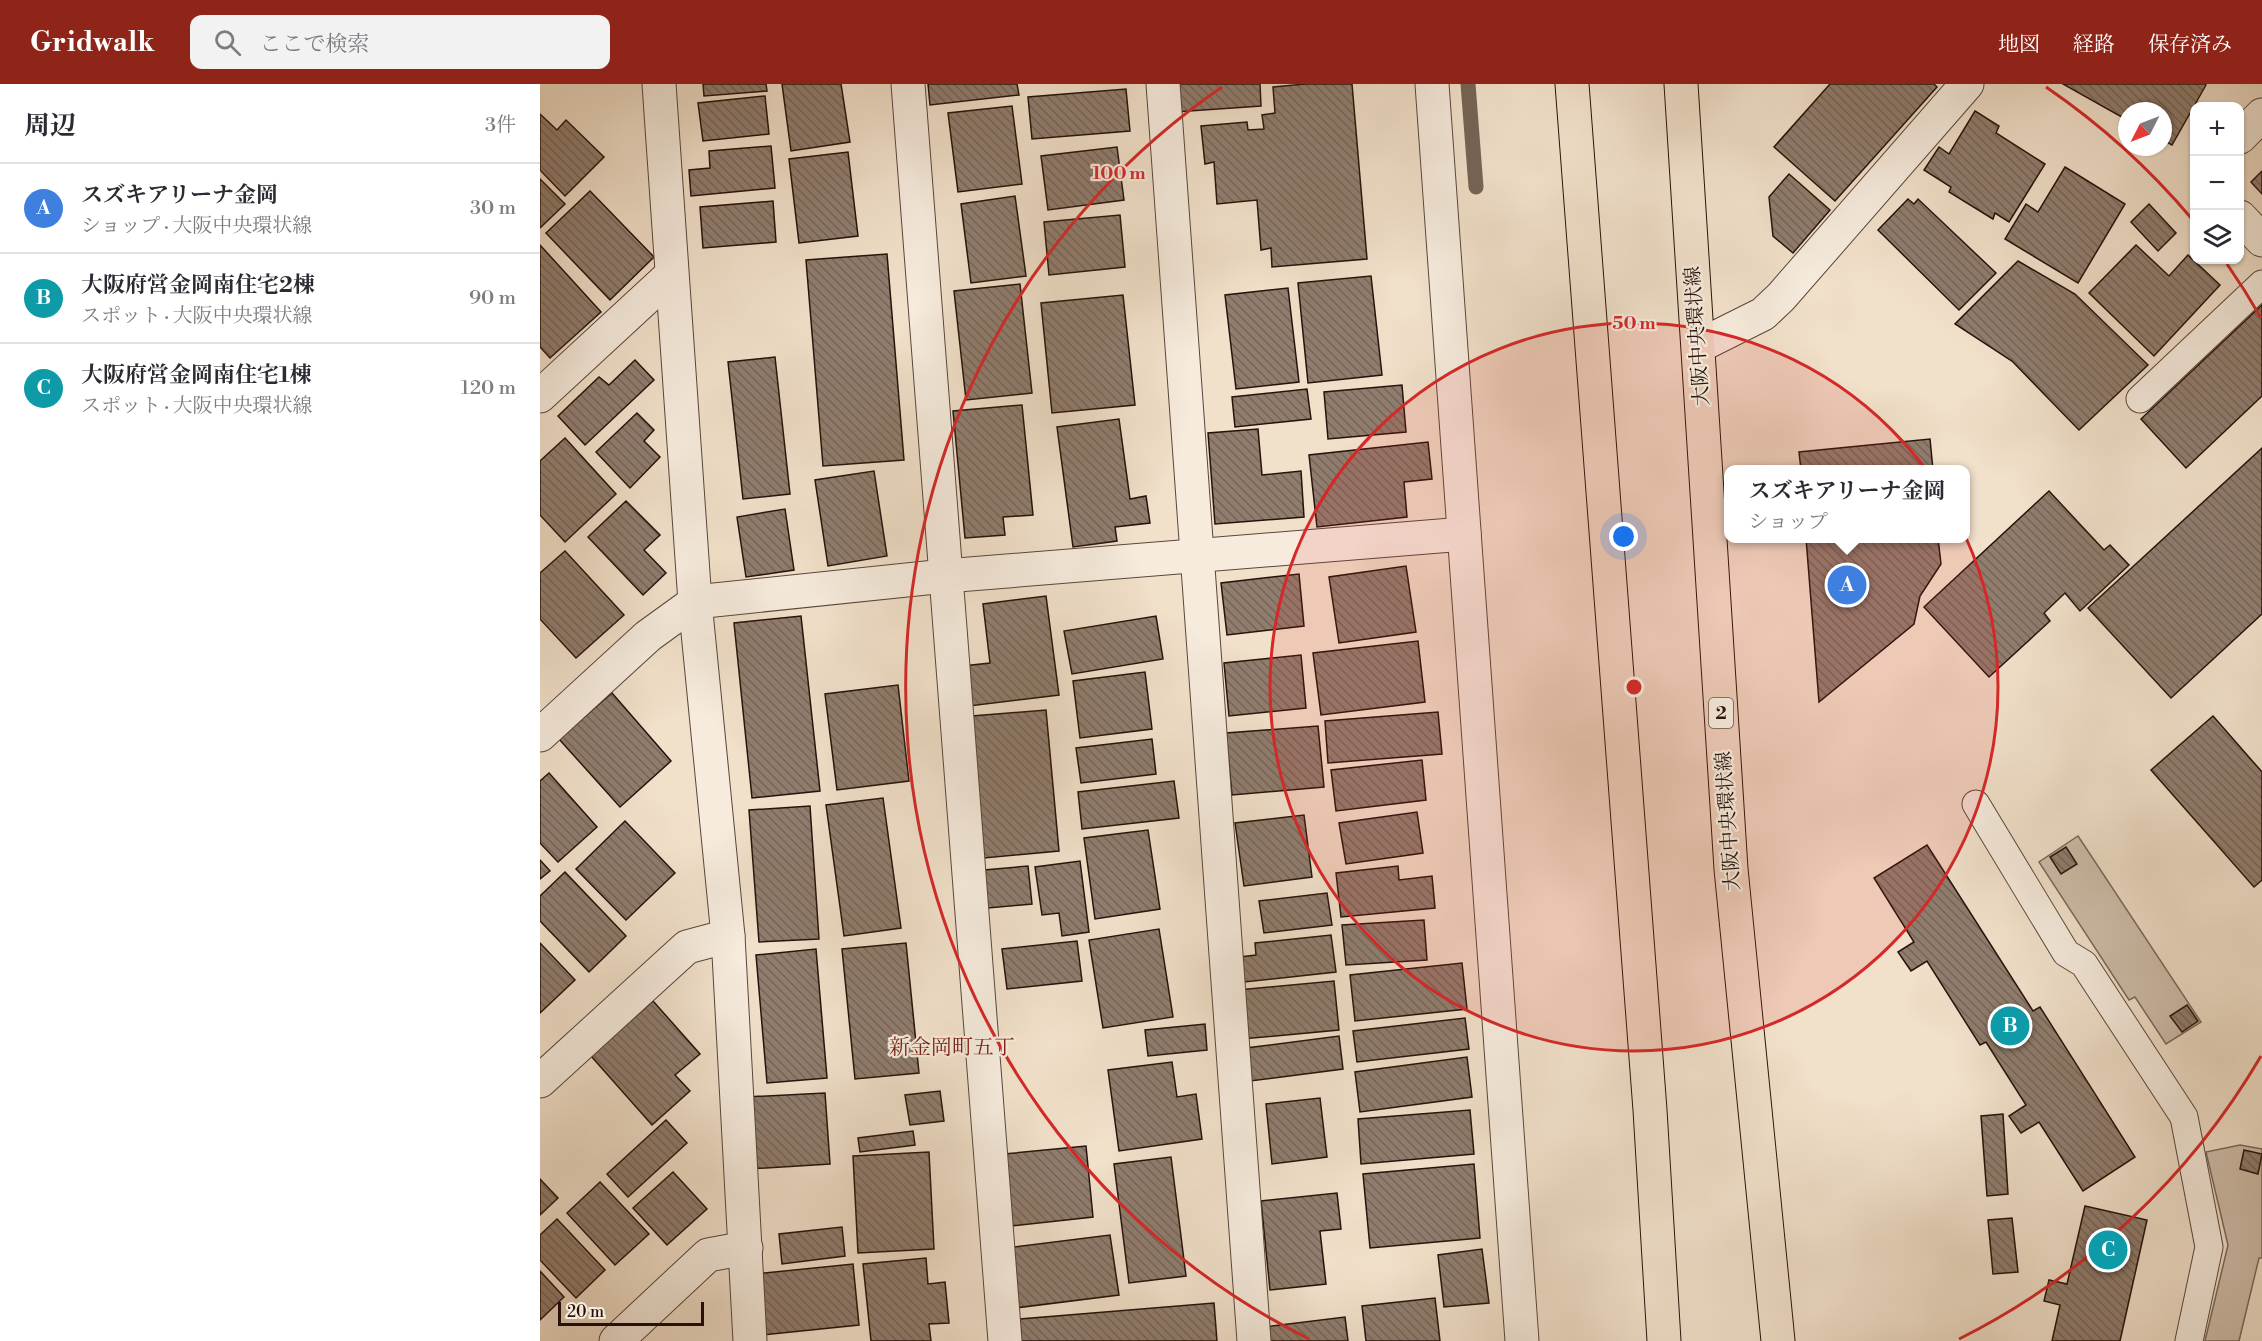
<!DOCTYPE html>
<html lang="ja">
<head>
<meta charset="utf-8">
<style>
  :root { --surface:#fff; --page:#f2f2f3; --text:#2b2b33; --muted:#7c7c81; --line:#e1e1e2; --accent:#8f2418 }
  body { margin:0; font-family:"Libre Bodoni","Noto Serif JP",serif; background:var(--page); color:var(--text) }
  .controls { position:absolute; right:18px; top:18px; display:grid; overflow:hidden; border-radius:12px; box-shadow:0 2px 4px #0004 }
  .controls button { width:54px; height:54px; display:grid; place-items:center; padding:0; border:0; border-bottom:2px solid var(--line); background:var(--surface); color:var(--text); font:30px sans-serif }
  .compass { position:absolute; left:1578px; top:18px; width:54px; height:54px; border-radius:50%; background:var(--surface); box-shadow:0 2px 4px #0004; rotate:228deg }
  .scale { position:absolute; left:18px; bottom:15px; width:146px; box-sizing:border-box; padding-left:6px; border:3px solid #26120b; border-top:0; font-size:16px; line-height:21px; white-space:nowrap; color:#26120b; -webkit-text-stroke:4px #f6ebdd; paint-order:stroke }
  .you { position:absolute; left:1084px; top:453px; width:21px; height:21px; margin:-15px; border:4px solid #fff; border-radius:50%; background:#1a73e8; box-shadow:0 0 0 9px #1a73e833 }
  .badge { display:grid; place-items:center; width:39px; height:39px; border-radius:50%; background:var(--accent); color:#fff; font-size:20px; font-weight:700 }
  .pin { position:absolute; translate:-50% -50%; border:3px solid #fff; box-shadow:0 2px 6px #0006 }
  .popup { position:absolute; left:1184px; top:381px; width:246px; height:78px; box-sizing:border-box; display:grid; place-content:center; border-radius:12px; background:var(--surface); filter:drop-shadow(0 2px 4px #0005); font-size:20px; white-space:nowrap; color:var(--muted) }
  .popup b { font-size:22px; color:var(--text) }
  .popup::after { content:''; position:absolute; left:50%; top:100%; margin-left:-12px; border:12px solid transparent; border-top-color:var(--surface) }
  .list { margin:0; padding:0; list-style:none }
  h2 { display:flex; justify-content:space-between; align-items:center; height:78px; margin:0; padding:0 24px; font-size:26px }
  h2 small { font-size:20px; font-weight:400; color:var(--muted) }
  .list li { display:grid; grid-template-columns:39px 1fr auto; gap:18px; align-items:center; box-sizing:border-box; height:90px; padding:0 24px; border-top:2px solid var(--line) }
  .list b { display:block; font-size:22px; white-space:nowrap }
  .list p { margin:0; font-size:20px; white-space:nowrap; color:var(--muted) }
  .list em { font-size:20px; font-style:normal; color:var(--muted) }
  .icon { flex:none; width:33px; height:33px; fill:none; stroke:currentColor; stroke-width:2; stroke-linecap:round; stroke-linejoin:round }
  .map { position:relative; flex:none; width:1722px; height:1257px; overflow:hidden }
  header { display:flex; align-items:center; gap:36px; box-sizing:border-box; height:84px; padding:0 30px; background:var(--accent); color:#fff }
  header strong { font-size:28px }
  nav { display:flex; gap:33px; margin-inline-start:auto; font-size:21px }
  .search { width:420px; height:54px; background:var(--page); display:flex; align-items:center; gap:15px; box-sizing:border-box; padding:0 21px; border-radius:12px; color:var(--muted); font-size:22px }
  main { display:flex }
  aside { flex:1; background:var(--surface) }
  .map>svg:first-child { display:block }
  .green { fill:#cebdaa; stroke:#7a685a; stroke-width:1.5 }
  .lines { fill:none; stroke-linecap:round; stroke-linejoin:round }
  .stream { stroke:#766457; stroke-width:15 }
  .building { fill:url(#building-back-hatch); stroke:#26120b; stroke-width:1.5 }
  .lane-casing { stroke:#59463b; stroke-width:29 }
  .street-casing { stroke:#59463b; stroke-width:35 }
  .primary-casing { stroke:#26120b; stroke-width:35 }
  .lane { stroke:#f6ebdd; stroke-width:27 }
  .street { stroke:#f6ebdd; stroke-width:33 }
  .primary { stroke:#f1e0ca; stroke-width:33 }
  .ring { fill:none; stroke:#d62828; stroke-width:3 }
  .labels { text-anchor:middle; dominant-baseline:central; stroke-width:4.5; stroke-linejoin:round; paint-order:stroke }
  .shield { fill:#f6ebdd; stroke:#64534a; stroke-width:1.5 }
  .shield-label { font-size:18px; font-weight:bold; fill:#26120b }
  .street-label { font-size:20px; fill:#26120b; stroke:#f6ebdd }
  .neighbourhood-label { font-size:21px; fill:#7a1f14; stroke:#f6ebdd }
  .centre { fill:#d62828; stroke:#f6ebdd; stroke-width:3 }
  .ring-label { font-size:18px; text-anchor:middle; font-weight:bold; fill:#d62828; stroke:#f6ebdd; stroke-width:4.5; stroke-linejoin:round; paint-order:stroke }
</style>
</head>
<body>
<header>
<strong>Gridwalk</strong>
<div class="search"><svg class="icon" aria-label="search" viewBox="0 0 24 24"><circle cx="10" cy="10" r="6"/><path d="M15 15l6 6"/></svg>ここで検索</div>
<nav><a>地図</a><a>経路</a><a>保存済み</a></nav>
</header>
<main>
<aside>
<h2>周辺<small>3件</small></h2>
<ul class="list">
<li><span class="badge" style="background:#3f7fe0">A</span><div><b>スズキアリーナ金岡</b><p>ショップ · 大阪中央環状線</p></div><em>30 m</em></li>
<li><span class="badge" style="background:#0f9aa8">B</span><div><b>大阪府営金岡南住宅2棟</b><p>スポット · 大阪中央環状線</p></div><em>90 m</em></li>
<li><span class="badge" style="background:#0f9aa8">C</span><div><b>大阪府営金岡南住宅1棟</b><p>スポット · 大阪中央環状線</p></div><em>120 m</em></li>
</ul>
</aside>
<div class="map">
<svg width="1722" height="1257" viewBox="0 0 1722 1257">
  <defs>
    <pattern id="building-back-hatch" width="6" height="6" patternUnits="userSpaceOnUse" patternTransform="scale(1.5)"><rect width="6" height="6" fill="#907d6e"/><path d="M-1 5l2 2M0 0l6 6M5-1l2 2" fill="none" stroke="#756559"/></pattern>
  </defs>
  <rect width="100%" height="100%" fill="#f1e0ca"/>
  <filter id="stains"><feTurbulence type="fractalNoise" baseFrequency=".00333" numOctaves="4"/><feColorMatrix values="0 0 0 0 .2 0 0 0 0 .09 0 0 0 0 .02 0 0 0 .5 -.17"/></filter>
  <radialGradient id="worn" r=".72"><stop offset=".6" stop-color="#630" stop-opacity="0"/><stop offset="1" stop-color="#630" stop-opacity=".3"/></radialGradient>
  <g class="green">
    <path d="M 1538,752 L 1661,938 L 1626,960 L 1595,913 L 1589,916 L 1499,778 Z"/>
    <path d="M 1700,1061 L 1722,1065 L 1722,1174 L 1719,1174 L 1699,1257 L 1665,1257 L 1688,1161 L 1666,1068 Z"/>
  </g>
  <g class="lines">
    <path class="stream" d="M 928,0 L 936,103"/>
  </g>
  <g class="building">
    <path d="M 163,0 L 226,0 L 227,7 L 164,12 Z"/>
    <path d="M 242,0 L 301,0 L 310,58 L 251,67 Z"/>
    <path d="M 388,0 L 477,0 L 479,11 L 390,21 Z"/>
    <path d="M 633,0 L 720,0 L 721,22 L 635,28 Z"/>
    <path d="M 765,0 L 812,0 L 827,175 L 732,183 L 731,164 L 721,166 L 717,116 L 677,120 L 674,78 L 665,80 L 661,42 L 707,38 L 708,46 L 724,45 L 722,31 L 735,29 L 733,3 Z"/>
    <path d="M 1290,0 L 1394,0 L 1397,3 L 1295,117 L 1234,63 Z"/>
    <path d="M 1523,0 L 1665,0 L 1666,1 L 1632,61 L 1623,56 L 1623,27 L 1587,27 L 1587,36 Z"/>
    <path d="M 586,5 L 590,47 L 492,55 L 488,13 Z"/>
    <path d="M 225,12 L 229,50 L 163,57 L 158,19 Z"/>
    <path d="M 472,22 L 482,100 L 418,108 L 408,29 Z"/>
    <path d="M 1435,27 L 1459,42 L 1456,49 L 1505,80 L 1469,138 L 1455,129 L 1453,135 L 1409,108 L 1411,103 L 1384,86 L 1399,63 L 1409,70 Z"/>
    <path d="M 0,30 L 17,46 L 26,36 L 64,73 L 25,112 L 0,86 Z"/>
    <path d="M 231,62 L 235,104 L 151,112 L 149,86 L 170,84 L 169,67 Z"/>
    <path d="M 577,63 L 584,116 L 508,126 L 501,72 Z"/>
    <path d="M 308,68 L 318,152 L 259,159 L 249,75 Z"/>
    <path d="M 1525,83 L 1585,120 L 1538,199 L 1465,155 L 1486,120 L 1498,128 Z"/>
    <path d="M 1722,87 L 1722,110 L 1711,98 Z"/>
    <path d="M 1249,90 L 1290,126 L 1253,169 L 1233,152 L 1229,113 Z"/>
    <path d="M 0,95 L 25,120 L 0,144 Z"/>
    <path d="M 50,107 L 114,173 L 70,216 L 6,149 Z"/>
    <path d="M 475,112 L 486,192 L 431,199 L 421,120 Z"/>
    <path d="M 1368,115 L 1374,120 L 1378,115 L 1456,189 L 1419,226 L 1338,146 Z"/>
    <path d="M 233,117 L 236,158 L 163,164 L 160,123 Z"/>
    <path d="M 1609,120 L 1636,149 L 1618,167 L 1591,138 Z"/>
    <path d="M 580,131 L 585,183 L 509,191 L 504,138 Z"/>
    <path d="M 0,161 L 61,228 L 10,274 L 0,263 Z"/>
    <path d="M 1596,161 L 1629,192 L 1648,171 L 1680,201 L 1614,272 L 1549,209 Z"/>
    <path d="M 347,170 L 364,376 L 283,382 L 266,176 Z"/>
    <path d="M 1478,177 L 1535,210 L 1608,281 L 1539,346 L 1472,277 L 1415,240 Z"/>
    <path d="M 831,192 L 842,291 L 768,299 L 758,199 Z"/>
    <path d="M 480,200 L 492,309 L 426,316 L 414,207 Z"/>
    <path d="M 748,204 L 759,298 L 696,305 L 685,211 Z"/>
    <path d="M 583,211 L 595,321 L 512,329 L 501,219 Z"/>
    <path d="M 1722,221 L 1722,312 L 1646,384 L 1601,335 Z"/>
    <path d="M 235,273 L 250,410 L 203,415 L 188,278 Z"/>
    <path d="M 95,276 L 114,296 L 45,361 L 18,332 L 59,293 L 69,301 Z"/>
    <path d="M 862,301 L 866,348 L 788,355 L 784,308 Z"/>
    <path d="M 767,305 L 771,335 L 695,343 L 692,313 Z"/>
    <path d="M 482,321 L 493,431 L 463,433 L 465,451 L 425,454 L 413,327 Z"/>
    <path d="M 97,329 L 114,346 L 104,357 L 120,373 L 90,404 L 56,368 Z"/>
    <path d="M 579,335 L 590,415 L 606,412 L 610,439 L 575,443 L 577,457 L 533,463 L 517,343 Z"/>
    <path d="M 718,345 L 722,391 L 761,387 L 764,433 L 675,440 L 668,349 Z"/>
    <path d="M 25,354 L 76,410 L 25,458 L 0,431 L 0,377 Z"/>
    <path d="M 1390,355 L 1393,386 L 1261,386 L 1259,368 Z"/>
    <path d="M 888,358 L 892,395 L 864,398 L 867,433 L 777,443 L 769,371 Z"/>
    <path d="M 1722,364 L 1722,530 L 1631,614 L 1548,524 Z"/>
    <path d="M 334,387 L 347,472 L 288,482 L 275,396 Z"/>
    <path d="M 1509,407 L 1564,466 L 1570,461 L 1589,481 L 1540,527 L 1525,509 L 1504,529 L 1510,537 L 1449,593 L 1384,523 Z"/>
    <path d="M 86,417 L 120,451 L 104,466 L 126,489 L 103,511 L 48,453 Z"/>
    <path d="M 245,425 L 254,486 L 206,493 L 197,433 Z"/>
    <path d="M 1266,454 L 1398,454 L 1401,480 L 1380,512 L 1374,540 L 1279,618 Z"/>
    <path d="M 25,467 L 84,531 L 36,574 L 0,535 L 0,489 Z"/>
    <path d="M 866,482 L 876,548 L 799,559 L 789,493 Z"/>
    <path d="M 759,490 L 764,542 L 687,551 L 681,499 Z"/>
    <path d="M 506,512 L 519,611 L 429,622 L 423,582 L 450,579 L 443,520 Z"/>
    <path d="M 261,532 L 280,707 L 212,714 L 194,539 Z"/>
    <path d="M 616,532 L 623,575 L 532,590 L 524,547 Z"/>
    <path d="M 878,557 L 885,618 L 781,631 L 773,569 Z"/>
    <path d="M 761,571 L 766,624 L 689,632 L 684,579 Z"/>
    <path d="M 605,588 L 612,645 L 540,654 L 533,597 Z"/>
    <path d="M 358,601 L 369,697 L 297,706 L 285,610 Z"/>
    <path d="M 72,609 L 131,677 L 80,723 L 19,655 Z"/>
    <path d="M 506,626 L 519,767 L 444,774 L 432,632 Z"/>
    <path d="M 898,628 L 902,670 L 788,679 L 785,637 Z"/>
    <path d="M 1673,632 L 1722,688 L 1722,796 L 1714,803 L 1611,686 Z"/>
    <path d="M 778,642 L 784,703 L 692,711 L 686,649 Z"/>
    <path d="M 612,655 L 616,690 L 541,699 L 536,664 Z"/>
    <path d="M 882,676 L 886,716 L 796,727 L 791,686 Z"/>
    <path d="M 9,689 L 57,743 L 18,778 L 0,759 L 0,697 Z"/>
    <path d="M 634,697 L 639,734 L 542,745 L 538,708 Z"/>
    <path d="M 343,714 L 361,844 L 304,852 L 286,721 Z"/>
    <path d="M 270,722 L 279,855 L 219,858 L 209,726 Z"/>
    <path d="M 877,728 L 883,769 L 806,780 L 799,739 Z"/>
    <path d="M 764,731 L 772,793 L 704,802 L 695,739 Z"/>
    <path d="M 85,737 L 135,789 L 86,836 L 36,785 Z"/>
    <path d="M 608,746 L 620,825 L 555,835 L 544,754 Z"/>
    <path d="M 1387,761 L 1493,927 L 1500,923 L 1595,1073 L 1543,1107 L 1499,1038 L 1481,1049 L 1469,1032 L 1486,1021 L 1446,958 L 1440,961 L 1387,877 L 1371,887 L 1358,868 L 1374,858 L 1334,794 Z"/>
    <path d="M 1526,763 L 1537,780 L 1521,790 L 1510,773 Z"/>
    <path d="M 0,776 L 10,787 L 0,795 Z"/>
    <path d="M 540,777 L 549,848 L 522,852 L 519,829 L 502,831 L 495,783 Z"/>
    <path d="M 488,782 L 492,820 L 448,824 L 433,787 Z"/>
    <path d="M 858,782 L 859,796 L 892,792 L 895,824 L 801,833 L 796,789 Z"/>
    <path d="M 25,788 L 86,852 L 49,888 L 0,837 L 0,812 Z"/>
    <path d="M 787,809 L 792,841 L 724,849 L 719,817 Z"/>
    <path d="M 884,836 L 887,876 L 806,881 L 802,841 Z"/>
    <path d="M 619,845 L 633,933 L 563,944 L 549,856 Z"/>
    <path d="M 791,851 L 796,888 L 695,899 L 692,874 L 716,871 L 715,859 Z"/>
    <path d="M 537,857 L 542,897 L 467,905 L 462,865 Z"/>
    <path d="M 0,859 L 35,896 L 0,929 Z"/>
    <path d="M 366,859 L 379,989 L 315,995 L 302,865 Z"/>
    <path d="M 276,865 L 287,994 L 227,999 L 216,871 Z"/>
    <path d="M 922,879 L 927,925 L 815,937 L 810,891 Z"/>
    <path d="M 794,897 L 799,946 L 702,955 L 698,906 Z"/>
    <path d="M 113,917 L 160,970 L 135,991 L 150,1007 L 112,1041 L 51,972 Z"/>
    <path d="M 1647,921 L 1658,937 L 1642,948 L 1630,932 Z"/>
    <path d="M 925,934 L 929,965 L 817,978 L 813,947 Z"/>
    <path d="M 665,940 L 667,966 L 608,972 L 605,946 Z"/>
    <path d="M 799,952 L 803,985 L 710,997 L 706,964 Z"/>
    <path d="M 927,973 L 932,1013 L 820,1028 L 815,988 Z"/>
    <path d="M 632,978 L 637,1013 L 656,1010 L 662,1055 L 579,1067 L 568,986 Z"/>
    <path d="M 400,1007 L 404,1037 L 370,1041 L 365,1011 Z"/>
    <path d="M 285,1009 L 290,1080 L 209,1085 L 205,1013 Z"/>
    <path d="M 780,1014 L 787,1073 L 732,1080 L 726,1020 Z"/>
    <path d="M 930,1026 L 934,1070 L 821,1080 L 818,1035 Z"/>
    <path d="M 1463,1030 L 1468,1110 L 1447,1112 L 1441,1032 Z"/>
    <path d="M 126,1036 L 147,1059 L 88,1113 L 67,1090 Z"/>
    <path d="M 373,1047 L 375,1061 L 320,1068 L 318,1054 Z"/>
    <path d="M 546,1062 L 553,1133 L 472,1142 L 464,1070 Z"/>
    <path d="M 1704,1066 L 1722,1070 L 1718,1090 L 1700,1085 Z"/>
    <path d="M 389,1068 L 394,1165 L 318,1169 L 313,1072 Z"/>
    <path d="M 631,1073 L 646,1192 L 589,1199 L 574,1080 Z"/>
    <path d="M 934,1080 L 940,1154 L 830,1164 L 823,1090 Z"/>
    <path d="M 133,1088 L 167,1125 L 127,1161 L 93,1124 Z"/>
    <path d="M 0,1095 L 18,1114 L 0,1131 Z"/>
    <path d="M 60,1098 L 109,1150 L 75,1181 L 27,1129 Z"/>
    <path d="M 797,1109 L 801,1145 L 780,1147 L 786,1200 L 730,1206 L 721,1117 Z"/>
    <path d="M 1545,1122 L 1607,1136 L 1580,1257 L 1512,1257 L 1520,1221 L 1504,1217 L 1509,1196 L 1527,1200 Z"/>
    <path d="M 1472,1134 L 1478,1188 L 1453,1190 L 1448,1136 Z"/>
    <path d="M 17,1135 L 65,1186 L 36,1214 L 0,1176 L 0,1151 Z"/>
    <path d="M 302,1143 L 305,1172 L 242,1180 L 239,1150 Z"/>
    <path d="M 570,1151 L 579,1211 L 475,1224 L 467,1164 Z"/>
    <path d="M 942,1165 L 949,1219 L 904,1223 L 898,1171 Z"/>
    <path d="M 386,1174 L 388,1200 L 405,1198 L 409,1239 L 389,1240 L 391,1257 L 331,1257 L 323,1180 Z"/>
    <path d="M 313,1180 L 319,1241 L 221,1251 L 215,1190 Z"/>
    <path d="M 0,1187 L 24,1213 L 0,1236 Z"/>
    <path d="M 895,1214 L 900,1257 L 826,1257 L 822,1222 Z"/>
    <path d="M 674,1219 L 677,1257 L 481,1257 L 480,1235 Z"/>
    <path d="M 805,1233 L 808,1257 L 725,1257 L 723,1243 Z"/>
  </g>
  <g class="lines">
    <g class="lane-casing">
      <g id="lane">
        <path d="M 1600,315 L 1722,200"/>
        <path d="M 1436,720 L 1526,869 L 1544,880 L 1644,1033 L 1669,1163 L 1649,1257"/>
      </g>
    </g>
    <g class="street-casing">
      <g id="street">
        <path d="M 119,0 L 155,518 L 188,852 L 210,1257"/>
        <path d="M 368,0 L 465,1257"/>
        <path d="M 623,0 L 714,1257"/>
        <path d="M 892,0 L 982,1257"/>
        <path d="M 1700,53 L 1722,31"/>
        <path d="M 1700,133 L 1722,156"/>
        <path d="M 1159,262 L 1223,230 L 1241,213 L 1427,0"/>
        <path d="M 0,312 L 131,191"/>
        <path d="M 0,651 L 108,552 L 155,518 L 405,492 L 924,450"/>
        <path d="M 0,997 L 147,863 L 188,852"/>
        <path d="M 76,1257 L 168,1171 L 206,1164"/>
      </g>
    </g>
    <g class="primary-casing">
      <g id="primary">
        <path d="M 1032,0 L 1110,1026 L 1124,1257"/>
        <path d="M 1141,0 L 1191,785 L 1238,1257"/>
      </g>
    </g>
    <use href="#lane" class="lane"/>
    <use href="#street" class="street"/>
    <use href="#primary" class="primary"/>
  </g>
  <circle cx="1094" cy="603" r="364" fill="#d62828" fill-opacity=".12"/>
  <g class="ring">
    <circle cx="1094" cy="603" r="364"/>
    <path d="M1721 972A728 728 0 0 1 1419 1255M769 1255A728 728 0 0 1 682 3M1506 3A728 728 0 0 1 1652 135M1687 180A728 728 0 0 1 1721 234"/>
  </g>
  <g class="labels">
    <rect class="shield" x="1169" y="614" width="24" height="30" rx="4.5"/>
    <g class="shield-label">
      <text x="1181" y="629">2</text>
    </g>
    <g class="street-label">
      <text transform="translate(1158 252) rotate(-94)">大阪中央環状線</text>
      <text transform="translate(1189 737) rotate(-94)">大阪中央環状線</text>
    </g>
    <g class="neighbourhood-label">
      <text x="412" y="964">新金岡町五丁</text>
    </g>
  </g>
  <circle cx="1094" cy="603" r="9" class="centre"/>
  <g class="ring-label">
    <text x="579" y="95">100 m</text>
    <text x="1094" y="245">50 m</text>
  </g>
  <rect width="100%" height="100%" filter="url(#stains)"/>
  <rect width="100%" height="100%" fill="url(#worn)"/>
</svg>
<div class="controls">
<button>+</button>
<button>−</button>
<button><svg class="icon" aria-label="layers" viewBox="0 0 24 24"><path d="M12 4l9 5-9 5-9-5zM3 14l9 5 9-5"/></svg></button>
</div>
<svg class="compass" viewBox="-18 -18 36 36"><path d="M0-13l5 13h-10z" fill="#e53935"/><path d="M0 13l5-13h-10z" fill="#7c7c81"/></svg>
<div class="scale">20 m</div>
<div class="you"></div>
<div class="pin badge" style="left:1307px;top:501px;background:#3f7fe0">A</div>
<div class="popup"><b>スズキアリーナ金岡</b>ショップ</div>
<div class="pin badge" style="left:1470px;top:942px;background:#0f9aa8">B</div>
<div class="pin badge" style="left:1568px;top:1166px;background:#0f9aa8">C</div>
</div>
</main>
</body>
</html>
